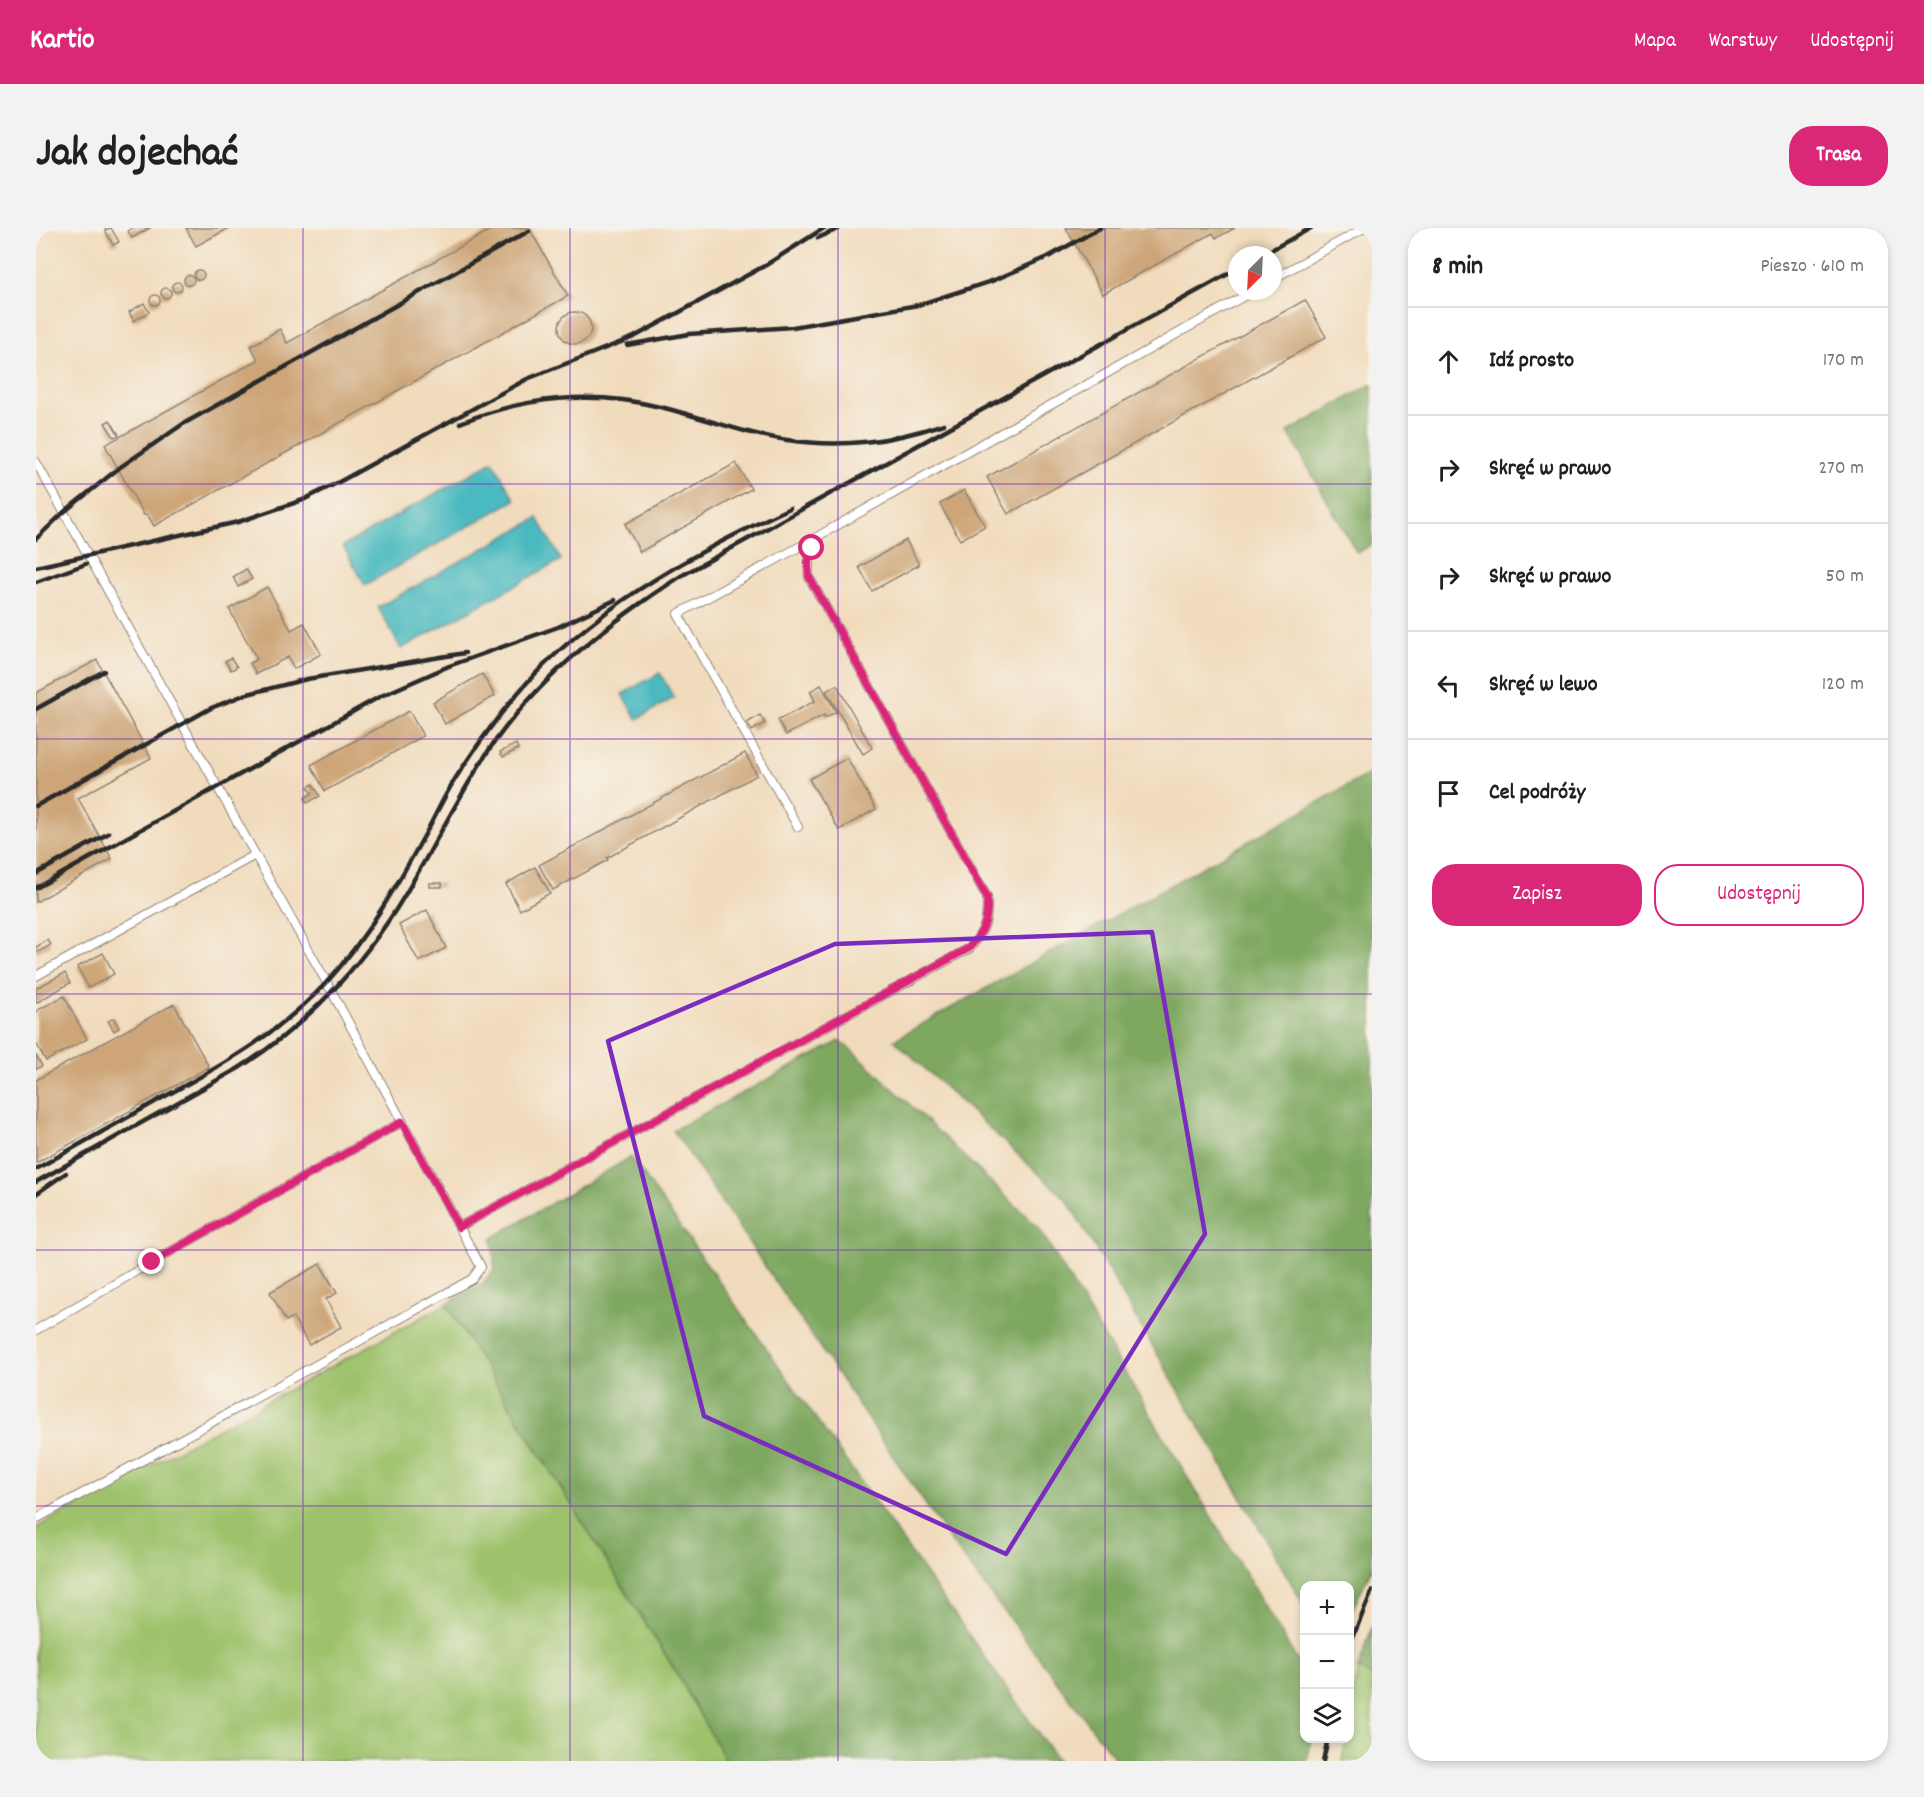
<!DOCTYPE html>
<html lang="pl">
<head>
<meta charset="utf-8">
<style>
  :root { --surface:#fff; --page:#f2f2f2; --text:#202124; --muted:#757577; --line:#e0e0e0; --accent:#db2777 }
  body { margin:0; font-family:Dekko,sans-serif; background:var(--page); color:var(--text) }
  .controls { position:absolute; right:18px; bottom:18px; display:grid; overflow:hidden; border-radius:12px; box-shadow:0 3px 9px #0003 }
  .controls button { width:54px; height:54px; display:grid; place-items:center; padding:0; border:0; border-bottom:2px solid var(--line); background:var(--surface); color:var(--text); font:30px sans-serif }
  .compass { position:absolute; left:1192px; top:18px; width:54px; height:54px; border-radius:50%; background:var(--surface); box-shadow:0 3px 9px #0003; rotate:204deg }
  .stop { position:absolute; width:18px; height:18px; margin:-14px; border:4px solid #db2777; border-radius:50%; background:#fff }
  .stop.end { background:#db2777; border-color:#fff; box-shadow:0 2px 6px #0008 }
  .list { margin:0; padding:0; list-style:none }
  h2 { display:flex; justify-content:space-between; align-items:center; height:78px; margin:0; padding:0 24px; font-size:26px }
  h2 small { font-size:20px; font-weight:400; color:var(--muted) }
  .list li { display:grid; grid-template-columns:39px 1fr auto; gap:18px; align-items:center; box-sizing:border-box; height:108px; padding:0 24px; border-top:2px solid var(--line) }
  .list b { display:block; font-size:22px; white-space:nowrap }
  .list em { font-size:20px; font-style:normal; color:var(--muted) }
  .actions { display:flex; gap:12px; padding:18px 24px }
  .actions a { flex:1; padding:14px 0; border:2px solid var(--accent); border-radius:24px; text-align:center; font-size:21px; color:var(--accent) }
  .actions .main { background:var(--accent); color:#fff }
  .icon { flex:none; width:33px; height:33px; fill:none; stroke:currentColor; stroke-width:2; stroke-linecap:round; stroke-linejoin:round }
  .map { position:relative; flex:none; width:1336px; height:1533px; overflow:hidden; border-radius:24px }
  header { display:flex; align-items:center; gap:36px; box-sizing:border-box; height:84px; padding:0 30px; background:var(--accent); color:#fff }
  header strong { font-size:28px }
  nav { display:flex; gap:33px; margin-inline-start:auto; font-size:21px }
  .intro { display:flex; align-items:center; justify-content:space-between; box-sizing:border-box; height:144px; padding:0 36px }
  h1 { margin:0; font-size:42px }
  .button { padding:15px 27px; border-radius:24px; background:var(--accent); color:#fff; font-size:21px; font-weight:700 }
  main { display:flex; gap:36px; padding:0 36px }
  aside { flex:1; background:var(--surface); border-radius:24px; box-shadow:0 3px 9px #0003 }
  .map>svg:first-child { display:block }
  .green { fill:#9ec26c; stroke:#64764c; stroke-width:1.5 }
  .forest { fill:#7ea860; stroke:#546a46; stroke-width:1.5 }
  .water { fill:#4bbac0; stroke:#3b7276; stroke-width:1.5 }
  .building { fill:#cda578 }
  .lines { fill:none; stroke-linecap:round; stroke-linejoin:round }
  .lane-casing { stroke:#8e8374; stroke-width:10 }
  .lane { stroke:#fff; stroke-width:8 }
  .rail { stroke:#2b2b2b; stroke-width:4.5 }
  .route { stroke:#db2777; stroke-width:8 }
  .marked { fill:none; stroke:#7b2cbf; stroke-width:4.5; stroke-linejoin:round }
  .grid { fill:none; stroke:#7b2cbf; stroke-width:1.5; stroke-opacity:0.55 }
</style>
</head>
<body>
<header>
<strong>Kartio</strong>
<nav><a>Mapa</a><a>Warstwy</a><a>Udostępnij</a></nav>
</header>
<div class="intro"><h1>Jak dojechać</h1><a class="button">Trasa</a></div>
<main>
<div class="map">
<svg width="1336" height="1533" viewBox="0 0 1336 1533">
  <rect width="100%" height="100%" fill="#f7f3e8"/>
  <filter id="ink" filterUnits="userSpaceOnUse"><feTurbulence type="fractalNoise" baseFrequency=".0167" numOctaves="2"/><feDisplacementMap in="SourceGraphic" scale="12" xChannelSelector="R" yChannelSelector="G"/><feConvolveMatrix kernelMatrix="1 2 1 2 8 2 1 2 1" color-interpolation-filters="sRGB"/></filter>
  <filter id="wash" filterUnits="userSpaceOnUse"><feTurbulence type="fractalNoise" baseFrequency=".008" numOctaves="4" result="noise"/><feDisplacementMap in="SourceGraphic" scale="24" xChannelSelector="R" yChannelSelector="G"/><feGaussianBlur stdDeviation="1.35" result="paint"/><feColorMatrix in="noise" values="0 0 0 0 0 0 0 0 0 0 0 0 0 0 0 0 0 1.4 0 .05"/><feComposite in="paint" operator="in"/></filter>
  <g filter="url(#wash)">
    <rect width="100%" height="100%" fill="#f1dbbd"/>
    <g class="green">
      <path d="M 410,1076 L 637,1439 L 690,1533 L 0,1533 L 0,1300 Z"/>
      <path d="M 1322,1441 L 1336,1448 L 1336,1533 L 1306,1533 L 1310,1511 L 1314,1510 L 1314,1491 Z"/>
    </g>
    <g class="forest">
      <path d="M 1336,156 L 1336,316 L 1321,325 L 1252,204 Z"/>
      <path d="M 1336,544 L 1336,1340 L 1314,1386 L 1314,1358 L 1268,1358 L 1268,1377 L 1031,972 L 858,812 Z"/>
      <path d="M 804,813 L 825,830 L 1003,1000 L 1268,1444 L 1268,1510 L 1276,1511 L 1271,1533 L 1081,1533 L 913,1311 L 637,902 Z"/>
      <path d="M 595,929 L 1022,1533 L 690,1533 L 637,1439 L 410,1076 L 446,1056 L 459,1041 L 456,1010 Z"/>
      <path d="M 1336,1399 L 1336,1448 L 1322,1441 Z"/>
    </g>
    <g class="water">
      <path d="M 457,233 L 479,272 L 329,357 L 307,318 Z"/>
      <path d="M 502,290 L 525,332 L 365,421 L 342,379 Z"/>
      <path d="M 624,445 L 638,470 L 601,491 L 586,466 Z"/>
    </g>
    <g id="blocks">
      <g class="building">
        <path d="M 75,0 L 83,14 L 77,17 L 69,2 Z"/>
        <path d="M 96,0 L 114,0 L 96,10 L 92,3 Z"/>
        <path d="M 150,0 L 193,0 L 160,18 Z"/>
        <path d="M 458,0 L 493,0 L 532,68 L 118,298 L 111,286 L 108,287 L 69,217 L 222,132 L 215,118 L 244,101 L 251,115 Z"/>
        <path d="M 1030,0 L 1199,0 L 1180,10 L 1177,5 L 1067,66 Z"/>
        <circle cx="163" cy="47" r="5"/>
        <circle cx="153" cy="52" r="5"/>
        <circle cx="141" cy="59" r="5"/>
        <circle cx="130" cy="65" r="5"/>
        <circle cx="119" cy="72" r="5"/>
        <path d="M 1269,72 L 1290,109 L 972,286 L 951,249 Z"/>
        <path d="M 108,75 L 113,84 L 98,93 L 93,84 Z"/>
        <circle cx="539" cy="100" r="16"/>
        <path d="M 74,192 L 83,207 L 78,209 L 69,195 Z"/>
        <path d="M 700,235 L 715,261 L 604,324 L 589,296 Z"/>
        <path d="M 928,262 L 949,298 L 924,312 L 904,276 Z"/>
        <path d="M 870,312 L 883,337 L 836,363 L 823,339 Z"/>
        <path d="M 210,341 L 216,351 L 202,359 L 197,349 Z"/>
        <path d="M 231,359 L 255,402 L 268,395 L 285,426 L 258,441 L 252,429 L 220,446 L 214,435 L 221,431 L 193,381 Z"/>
        <path d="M 195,430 L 201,439 L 195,442 L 189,433 Z"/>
        <path d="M 61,432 L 115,530 L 42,570 L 76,631 L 0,674 L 0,465 Z"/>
        <path d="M 446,446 L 459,468 L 409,496 L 397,474 Z"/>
        <path d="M 785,457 L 800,484 L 789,490 L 788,487 L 750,507 L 742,492 L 779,473 L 774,463 Z"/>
        <path d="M 801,457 L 836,520 L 827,526 L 790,463 Z"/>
        <path d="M 373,483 L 387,508 L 289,563 L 275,537 Z"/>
        <path d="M 724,487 L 729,495 L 716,503 L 711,495 Z"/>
        <path d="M 480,516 L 482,521 L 467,529 L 464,524 Z"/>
        <path d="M 709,525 L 721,547 L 571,630 L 572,632 L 517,662 L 503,637 Z"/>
        <path d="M 811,530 L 840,581 L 803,602 L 773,551 Z"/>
        <path d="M 277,556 L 284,568 L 271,575 L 269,570 L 276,565 L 272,559 Z"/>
        <path d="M 499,639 L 514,665 L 484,682 L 470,656 Z"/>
        <rect x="394" y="655" width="12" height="4"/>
        <path d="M 391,682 L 410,720 L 383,734 L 363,697 Z"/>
        <path d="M 12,712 L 15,717 L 0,725 L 0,719 Z"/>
        <path d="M 67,725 L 78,746 L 53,760 L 41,739 Z"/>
        <path d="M 29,745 L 34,755 L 0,775 L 0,760 Z"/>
        <path d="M 28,768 L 51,811 L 10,833 L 0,815 L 0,783 Z"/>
        <path d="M 138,776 L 173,839 L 0,935 L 0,852 Z"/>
        <path d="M 78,790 L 83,800 L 78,803 L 72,793 Z"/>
        <path d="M 0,827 L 6,838 L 0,841 Z"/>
        <path d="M 284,1036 L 301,1065 L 290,1071 L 305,1099 L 273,1117 L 257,1089 L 250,1093 L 234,1064 Z"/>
      </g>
    </g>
  </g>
  <g filter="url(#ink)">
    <use href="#blocks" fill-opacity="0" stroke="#8e8374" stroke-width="1.5"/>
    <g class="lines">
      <g class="lane-casing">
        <g id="lane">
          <path d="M 1237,51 L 1328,0"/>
          <path d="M 0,234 L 296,764 L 445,1039 L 436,1051 L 0,1291"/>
          <path d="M 762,599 L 642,386 L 781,309"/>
          <path d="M 0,748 L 219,627"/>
          <path d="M 423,999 L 934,720 C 949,702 952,693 951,669 L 773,349 C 772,331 773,323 784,307 L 1217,63"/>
          <path d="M 0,1102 L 116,1034 L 366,894"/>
        </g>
      </g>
      <use href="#lane" class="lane"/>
      <g class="rail">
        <path d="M 782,10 L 804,0"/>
        <path d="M 1226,27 L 1275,0"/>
        <path d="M 591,117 L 653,106 L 757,99 L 882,77 L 956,53 L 1012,29 L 1064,0"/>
        <path d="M 424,195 C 488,169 557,162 624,179 C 667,189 707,206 751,212 C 807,220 854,214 908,196"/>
        <path d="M 0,311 L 28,284 L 83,240 L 147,196 L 493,3"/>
        <path d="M 0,339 L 202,294 L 267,272 L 303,254 L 491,151 L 598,109 L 730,37 L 788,0"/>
        <path d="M 0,354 L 50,336"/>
        <path d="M 0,481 L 68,443"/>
        <path d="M 0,578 L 175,480 L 208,467 L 271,451 L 429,425"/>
        <path d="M 0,646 L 73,605"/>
        <path d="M 0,660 L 345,468 L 413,438 L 522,399 L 579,372"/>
        <path d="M 0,941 C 42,917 84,894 126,870 C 187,837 242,806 290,755 C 332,709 362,655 392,601 C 401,584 409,567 419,551 C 443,514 470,476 500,445 C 572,372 663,322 754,280"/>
        <path d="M 0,954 L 203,840 C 276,794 335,728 377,653 C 404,607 427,560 457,516 C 506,447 575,393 645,348 L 1201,41"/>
        <path d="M 0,966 L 30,945"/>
        <path d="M 1314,1416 L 1336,1363"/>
        <path d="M 1287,1533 L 1292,1510"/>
      </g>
    </g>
  </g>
  <g class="lines" filter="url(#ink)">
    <path class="route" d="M 116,1034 L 366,894 L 423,999 L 933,720 C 949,702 952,693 951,669 L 773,349 L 772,335 L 776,320"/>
  </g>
  <path class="marked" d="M 1116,704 L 1169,1006 L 970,1326 L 668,1188 L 572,813 L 799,716 Z"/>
  <path class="grid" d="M 267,0 L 267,1533M 534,0 L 534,1533M 802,0 L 802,1533M 1069,0 L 1069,1533M 0,256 L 1336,256M 0,511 L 1336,511M 0,766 L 1336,766M 0,1022 L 1336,1022M 0,1278 L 1336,1278"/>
</svg>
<div class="controls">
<button>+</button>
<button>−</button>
<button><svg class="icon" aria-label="layers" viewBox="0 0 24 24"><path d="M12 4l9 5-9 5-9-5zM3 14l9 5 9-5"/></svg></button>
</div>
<svg class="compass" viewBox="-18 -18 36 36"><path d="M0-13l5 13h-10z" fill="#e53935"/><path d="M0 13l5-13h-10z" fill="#757577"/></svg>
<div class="stop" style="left:776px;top:320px"></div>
<div class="stop end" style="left:116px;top:1034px"></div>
</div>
<aside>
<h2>8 min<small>Pieszo · 610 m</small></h2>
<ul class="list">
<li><svg class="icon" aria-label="ahead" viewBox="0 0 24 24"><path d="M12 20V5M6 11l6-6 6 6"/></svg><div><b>Idź prosto</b></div><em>170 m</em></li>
<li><svg class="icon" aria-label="right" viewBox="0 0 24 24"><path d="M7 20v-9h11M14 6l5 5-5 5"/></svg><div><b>Skręć w prawo</b></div><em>270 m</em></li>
<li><svg class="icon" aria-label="right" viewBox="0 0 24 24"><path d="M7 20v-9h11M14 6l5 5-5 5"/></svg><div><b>Skręć w prawo</b></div><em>50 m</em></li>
<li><svg class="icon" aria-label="left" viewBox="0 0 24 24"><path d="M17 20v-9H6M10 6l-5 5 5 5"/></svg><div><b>Skręć w lewo</b></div><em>120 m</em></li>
<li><svg class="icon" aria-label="arrive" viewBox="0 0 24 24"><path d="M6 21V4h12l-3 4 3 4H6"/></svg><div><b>Cel podróży</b></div></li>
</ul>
<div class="actions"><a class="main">Zapisz</a><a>Udostępnij</a></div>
</aside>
</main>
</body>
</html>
